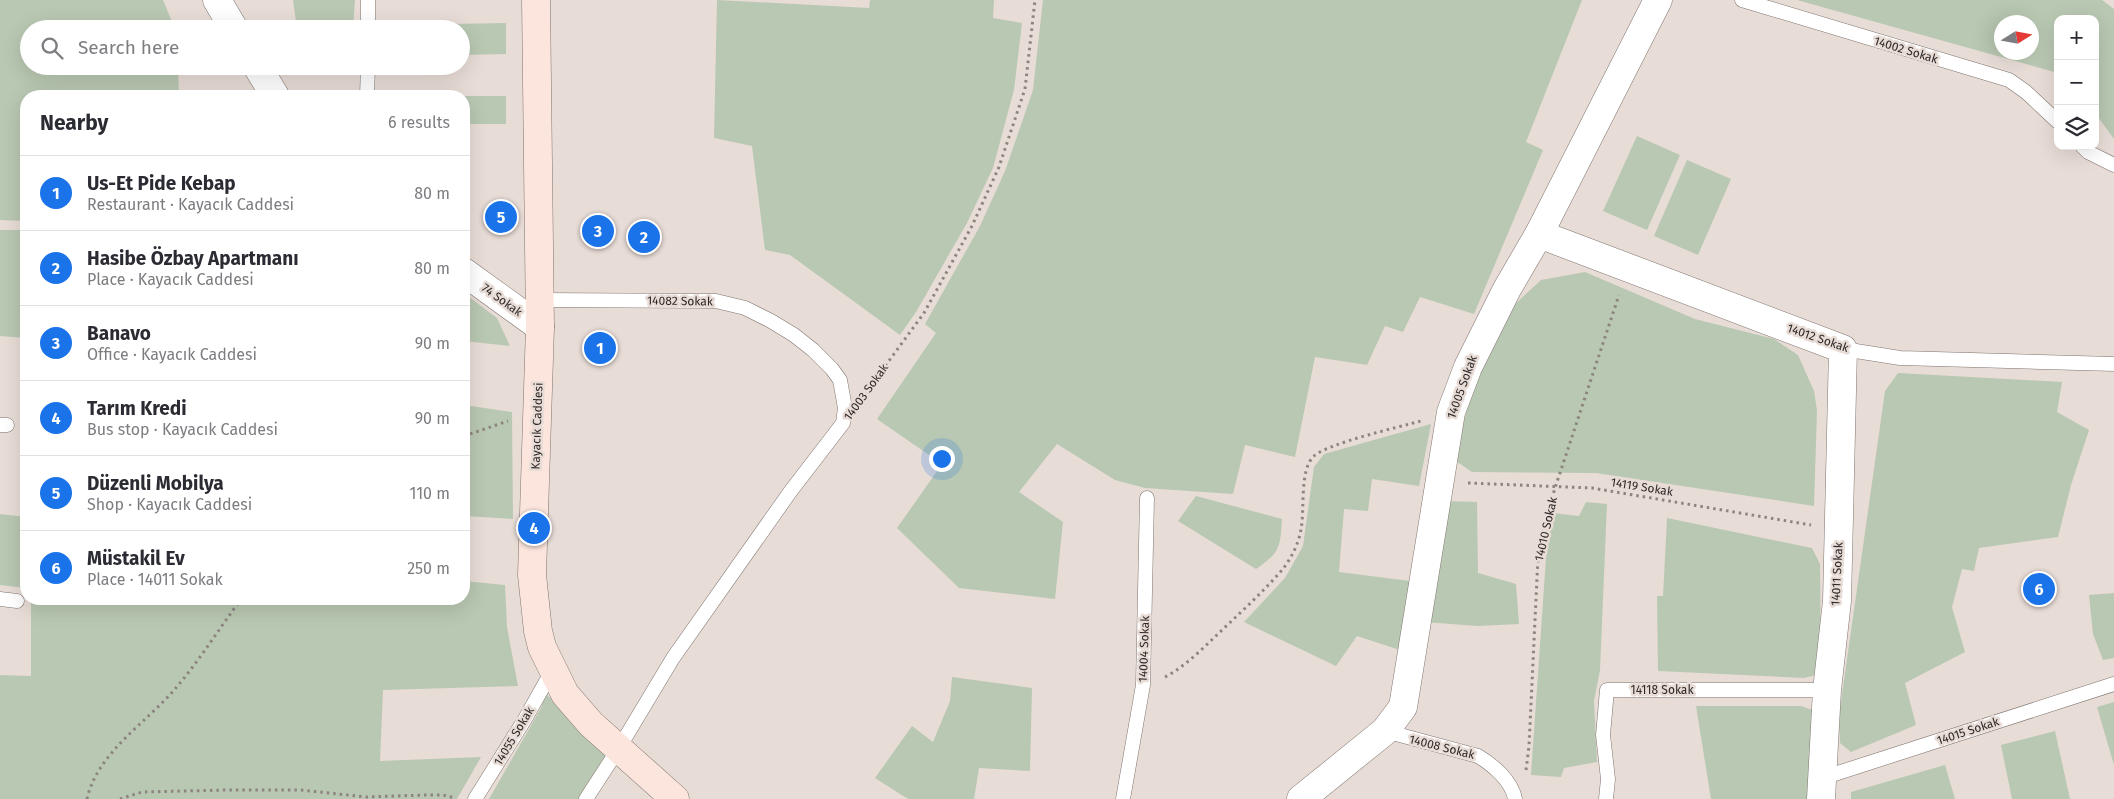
<!DOCTYPE html>
<html lang="en">
<head>
<meta charset="utf-8">
<style>
  :root { --surface:#fff; --page:#f7f7f7; --text:#2b2b33; --muted:#7c7c81; --line:#e1e1e2; --accent:#1a73e8 }
  body { margin:0; font-family:"Fira Sans",sans-serif; background:var(--page); color:var(--text) }
  .controls { position:absolute; right:15px; top:15px; display:grid; overflow:hidden; border-radius:10px; box-shadow:0 5px 20px #0002 }
  .controls button { width:45px; height:45px; display:grid; place-items:center; padding:0; border:0; border-bottom:1px solid var(--line); background:var(--surface); color:var(--text); font:25px sans-serif }
  .compass { position:absolute; left:1994px; top:15px; width:45px; height:45px; border-radius:50%; background:var(--surface); box-shadow:0 5px 20px #0002; rotate:79deg }
  .you { position:absolute; left:941px; top:458px; width:18px; height:18px; margin:-12px; border:4px solid #fff; border-radius:50%; background:#1a73e8; box-shadow:0 0 0 8px #1a73e833 }
  .badge { display:grid; place-items:center; width:32px; height:32px; border-radius:50%; background:var(--accent); color:#fff; font-size:16px; font-weight:700 }
  .pin { position:absolute; translate:-50% -50%; border:2px solid #fff; box-shadow:0 1px 5px #0006 }
  .list { margin:0; padding:0; list-style:none }
  h2 { display:flex; justify-content:space-between; align-items:center; height:65px; margin:0; padding:0 20px; font-size:21px }
  h2 small { font-size:16px; font-weight:400; color:var(--muted) }
  .list li { display:grid; grid-template-columns:32px 1fr auto; gap:15px; align-items:center; box-sizing:border-box; height:75px; padding:0 20px; border-top:1px solid var(--line) }
  .list b { display:block; font-size:19px; white-space:nowrap }
  .list p { margin:0; font-size:16px; white-space:nowrap; color:var(--muted) }
  .list em { font-size:16px; font-style:normal; color:var(--muted) }
  .icon { flex:none; width:28px; height:28px; fill:none; stroke:currentColor; stroke-width:2; stroke-linecap:round; stroke-linejoin:round }
  .map { position:relative; flex:none; width:2114px; height:799px; overflow:hidden }
  .search { position:absolute; background:var(--surface); box-shadow:0 5px 20px #0002; left:20px; top:20px; width:450px; height:55px; display:flex; align-items:center; gap:12px; box-sizing:border-box; padding:0 18px; border-radius:28px; color:var(--muted); font-size:19px }
  .panel { position:absolute; background:var(--surface); box-shadow:0 5px 20px #0002; left:20px; top:90px; width:450px; height:515px; border-radius:20px }
  .map>svg:first-child { display:block }
  .green { fill:#b9c8b2; fill-rule:evenodd }
  .lines { fill:none; stroke-linecap:round; stroke-linejoin:round }
  .service-casing { stroke:#7f746f; stroke-width:15 }
  .minor-casing { stroke:#7f746f; stroke-width:29 }
  .secondary-casing { stroke:#7f746f; stroke-width:29 }
  .path { stroke:#8d8480; stroke-width:3; stroke-dasharray:2.5 4; stroke-linecap:butt }
  .service { stroke:#fff; stroke-width:14 }
  .minor { stroke:#fff; stroke-width:28 }
  .secondary { stroke:#fce5dd; stroke-width:28 }
  .labels { text-anchor:middle; dominant-baseline:central; stroke-width:5; stroke-linejoin:round; paint-order:stroke }
  .street-label { font-size:12px; fill:#2e2927; stroke:#e8dcd6 }
</style>
</head>
<body>
<div class="map">
<svg width="2114" height="799" viewBox="0 0 2114 799">
  <rect width="100%" height="100%" fill="#e8dcd6"/>
  <g class="green">
    <path d="M 0,0 L 163,0 L 175,29 L 29,29 L 29,66 L 178,66 L 179,96 L 26,96 L 26,221 L 0,220 Z"/>
    <path d="M 293,0 L 355,0 L 353,29 L 297,29 Z"/>
    <path d="M 717,0 L 869,8 L 870,0 L 994,0 L 993,18 L 1022,23 L 1014,90 L 993,168 L 967,223 L 916,312 L 900,335 L 790,255 L 765,250 L 752,146 L 714,138 Z"/>
    <path d="M 1043,0 L 1582,0 L 1526,142 L 1543,150 L 1474,314 L 1420,297 L 1403,332 L 1385,326 L 1367,365 L 1315,357 L 1295,457 L 1245,445 L 1233,494 L 1145,488 L 1115,480 L 1057,444 L 1019,492 L 1063,522 L 1055,599 L 959,588 L 897,528 L 942,464 L 877,419 L 936,333 L 925,324 L 980,226 L 1005,171 L 1033,90 Z"/>
    <path d="M 1797,0 L 2102,0 L 2114,9 L 2114,139 L 2095,113 L 2095,19 L 2058,19 L 2058,73 ZM 2002,22 L 2032,22 L 2032,52 L 2002,52 Z"/>
    <path d="M 506,23 L 506,54 L 461,55 L 461,29 L 450,29 L 450,24 Z"/>
    <path d="M 453,96 L 506,96 L 506,124 L 464,124 L 464,96 Z"/>
    <path d="M 1637,136 L 1680,155 L 1647,230 L 1603,211 Z"/>
    <path d="M 1687,160 L 1731,179 L 1698,255 L 1654,236 Z"/>
    <path d="M 0,230 L 26,230 L 26,338 L 0,336 Z"/>
    <path d="M 1585,272 L 1695,319 L 1774,339 L 1798,355 L 1814,391 L 1817,410 L 1814,506 L 1596,473 L 1472,472 L 1453,459 L 1477,375 L 1512,307 L 1541,280 Z"/>
    <path d="M 464,293 L 497,318 L 510,346 L 464,341 Z"/>
    <path d="M 1898,373 L 2062,382 L 2057,412 L 2089,430 L 2071,485 L 2058,537 L 1979,548 L 1974,571 L 1962,569 L 1952,607 L 1965,652 L 1905,683 L 1916,725 L 1851,752 L 1840,743 L 1839,716 L 1885,391 Z"/>
    <path d="M 464,405 L 512,412 L 513,519 L 464,516 Z"/>
    <path d="M 1431,424 L 1419,486 L 1372,479 L 1368,511 L 1344,509 L 1339,572 L 1410,581 L 1400,650 L 1357,636 L 1336,666 L 1244,622 L 1285,578 L 1303,546 L 1314,467 L 1324,454 Z"/>
    <path d="M 1196,496 L 1282,519 C 1280,549 1280,552 1256,569 L 1178,521 Z"/>
    <path d="M 1445,501 L 1477,502 L 1478,573 L 1516,584 L 1519,624 L 1478,626 L 1424,622 Z"/>
    <path d="M 1586,502 L 1607,504 L 1600,670 L 1594,701 L 1597,762 L 1564,768 L 1561,777 L 1531,775 L 1546,558 L 1553,513 L 1579,516 Z"/>
    <path d="M 0,514 L 26,517 L 26,588 L 0,585 Z"/>
    <path d="M 1667,518 L 1812,548 L 1820,564 L 1821,674 L 1804,678 L 1658,671 L 1657,596 L 1663,596 Z"/>
    <path d="M 464,581 L 505,585 L 507,627 L 518,686 L 383,690 L 380,761 L 481,757 L 457,799 L 0,799 L 0,675 L 31,676 L 31,599 L 464,599 Z"/>
    <path d="M 2114,593 L 2114,658 L 2103,660 L 2093,634 L 2089,595 Z"/>
    <path d="M 952,677 L 1032,688 L 1030,771 L 979,768 L 974,799 L 908,799 L 875,778 L 912,726 L 933,742 L 950,701 Z"/>
    <path d="M 546,694 L 610,753 L 579,799 L 489,799 L 541,708 Z"/>
    <path d="M 2114,702 L 2114,765 L 2097,707 Z"/>
    <path d="M 1696,706 L 1801,706 L 1812,710 L 1809,799 L 1711,799 Z"/>
    <path d="M 2055,731 L 2070,799 L 2012,799 L 2001,745 Z"/>
    <path d="M 1945,765 L 1955,799 L 1851,799 L 1851,792 Z"/>
  </g>
  <g class="lines">
    <g class="service-casing">
      <g id="service">
        <path d="M 1742,0 L 2009,80 L 2026,92 L 2058,122"/>
        <path d="M 368,29 L 368,0"/>
        <path d="M 367,96 L 368,66"/>
        <path d="M 2082,146 L 2088,152 L 2114,165"/>
        <path d="M 539,300 L 716,301 L 745,308 L 771,321 L 794,335 L 813,350 L 832,369 L 840,380 L 845,408 L 843,423 L 790,492 L 673,658 L 619,748 L 586,799"/>
        <path d="M 1843,349 L 1900,358 L 2114,364"/>
        <path d="M 0,425 L 7,425"/>
        <path d="M 0,599 L 17,601"/>
        <path d="M 1385,731 L 1478,756 C 1493,765 1512,781 1515,799"/>
        <path d="M 1822,778 L 2114,684"/>
        <path d="M 475,799 L 525,719 L 552,671"/>
        <path d="M 1123,799 L 1143,685 L 1147,498"/>
        <path d="M 1606,799 L 1608,779 L 1603,735 L 1607,690 L 1827,690"/>
      </g>
    </g>
    <g class="minor-casing">
      <g id="minor">
        <path d="M 217,0 L 234,29"/>
        <path d="M 257,66 L 275,96"/>
        <path d="M 1539,234 L 1843,349 L 1837,601 L 1827,690 L 1821,799"/>
        <path d="M 464,272 L 540,327"/>
        <path d="M 1301,799 L 1385,731 L 1403,707 L 1451,412 L 1468,367 L 1507,289 L 1539,234 L 1658,0"/>
      </g>
    </g>
    <g class="secondary-casing">
      <path id="secondary" d="M 536,0 L 540,327 L 532,575 L 538,631 L 542,647 L 565,694 L 591,724 L 675,799"/>
    </g>
    <g class="path">
      <path d="M 866,392 L 924,313 L 972,226 L 999,167 L 1025,89 L 1035,0"/>
      <path d="M 464,436 L 508,421"/>
      <path d="M 1468,483 L 1592,488 L 1811,525"/>
      <path d="M 1165,677 C 1186,666 1203,648 1220,632 C 1241,612 1263,592 1282,570 C 1291,559 1299,543 1301,529 C 1305,510 1299,470 1314,456 C 1329,443 1399,427 1421,421"/>
      <path d="M 1526,770 L 1529,746 L 1538,557 L 1546,519 L 1555,488 L 1619,295"/>
      <path d="M 87,799 C 97,753 146,723 175,689 C 199,661 219,629 241,599"/>
      <path d="M 120,799 L 142,792 L 228,790 L 301,790 L 366,797 L 425,795 L 443,795 L 455,798"/>
    </g>
    <use href="#service" class="service"/>
    <use href="#minor" class="minor"/>
    <use href="#secondary" class="secondary"/>
  </g>
  <g class="labels">
    <g class="street-label">
      <text transform="translate(1906 50) rotate(17)">14002 Sokak</text>
      <text transform="translate(502 300) rotate(36)">74 Sokak</text>
      <text transform="translate(680 301) rotate(1)">14082 Sokak</text>
      <text transform="translate(1818 338) rotate(19)">14012 Sokak</text>
      <text transform="translate(1462 387) rotate(-70)">14005 Sokak</text>
      <text transform="translate(866 392) rotate(-54)">14003 Sokak</text>
      <text transform="translate(537 426) rotate(-88)">Kayacık Caddesi</text>
      <text transform="translate(1642 487) rotate(9)">14119 Sokak</text>
      <text transform="translate(1546 529) rotate(-77)">14010 Sokak</text>
      <text transform="translate(1837 574) rotate(-87)">14011 Sokak</text>
      <text transform="translate(1144 649) rotate(-88)">14004 Sokak</text>
      <text x="1662" y="690">14118 Sokak</text>
      <text transform="translate(1968 731) rotate(-18)">14015 Sokak</text>
      <text transform="translate(514 736) rotate(-59)">14055 Sokak</text>
      <text transform="translate(1442 747) rotate(14)">14008 Sokak</text>
    </g>
  </g>
</svg>
<div class="controls">
<button>+</button>
<button>−</button>
<button><svg class="icon" aria-label="layers" viewBox="0 0 24 24"><path d="M12 4l9 5-9 5-9-5zM3 14l9 5 9-5"/></svg></button>
</div>
<svg class="compass" viewBox="-18 -18 36 36"><path d="M0-13l5 13h-10z" fill="#e53935"/><path d="M0 13l5-13h-10z" fill="#7c7c81"/></svg>
<div class="you"></div>
<div class="pin badge" style="left:600px;top:348px">1</div>
<div class="pin badge" style="left:644px;top:237px">2</div>
<div class="pin badge" style="left:598px;top:231px">3</div>
<div class="pin badge" style="left:534px;top:528px">4</div>
<div class="pin badge" style="left:501px;top:217px">5</div>
<div class="pin badge" style="left:2039px;top:589px">6</div>
<div class="search"><svg class="icon" aria-label="search" viewBox="0 0 24 24"><circle cx="10" cy="10" r="6"/><path d="M15 15l6 6"/></svg>Search here</div>
<section class="panel">
<h2>Nearby<small>6 results</small></h2>
<ul class="list">
<li><span class="badge">1</span><div><b>Us-Et Pide Kebap</b><p>Restaurant · Kayacık Caddesi</p></div><em>80 m</em></li>
<li><span class="badge">2</span><div><b>Hasibe Özbay Apartmanı</b><p>Place · Kayacık Caddesi</p></div><em>80 m</em></li>
<li><span class="badge">3</span><div><b>Banavo</b><p>Office · Kayacık Caddesi</p></div><em>90 m</em></li>
<li><span class="badge">4</span><div><b>Tarım Kredi</b><p>Bus stop · Kayacık Caddesi</p></div><em>90 m</em></li>
<li><span class="badge">5</span><div><b>Düzenli Mobilya</b><p>Shop · Kayacık Caddesi</p></div><em>110 m</em></li>
<li><span class="badge">6</span><div><b>Müstakil Ev</b><p>Place · 14011 Sokak</p></div><em>250 m</em></li>
</ul>
</section>
</div>
</body>
</html>
